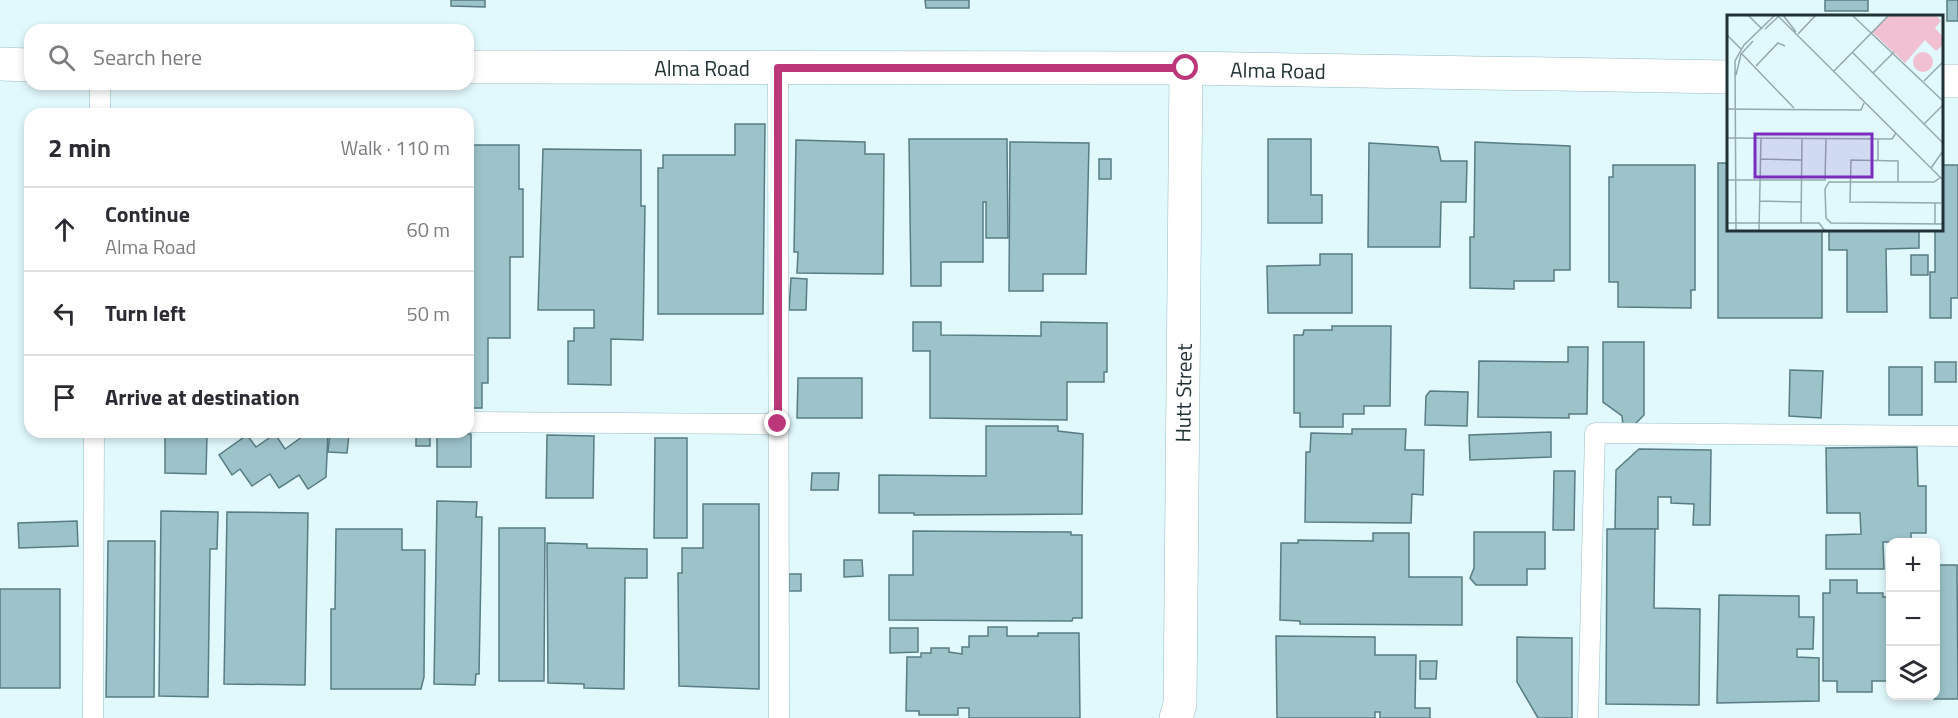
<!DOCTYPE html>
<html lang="en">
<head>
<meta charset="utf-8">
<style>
  :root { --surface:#fff; --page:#f7f7f7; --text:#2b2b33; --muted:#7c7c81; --line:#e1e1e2 }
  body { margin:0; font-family:"Titillium Web",sans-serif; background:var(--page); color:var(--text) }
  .controls { position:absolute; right:18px; bottom:18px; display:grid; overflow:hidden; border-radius:12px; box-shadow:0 3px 9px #0003 }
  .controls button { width:54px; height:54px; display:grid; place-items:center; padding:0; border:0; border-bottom:2px solid var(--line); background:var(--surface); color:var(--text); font:30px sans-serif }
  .stop { position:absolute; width:18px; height:18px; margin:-14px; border:4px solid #bc377a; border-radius:50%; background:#fff }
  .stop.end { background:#bc377a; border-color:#fff; box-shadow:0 2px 6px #0008 }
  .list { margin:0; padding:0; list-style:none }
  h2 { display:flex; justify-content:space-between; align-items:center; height:78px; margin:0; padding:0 24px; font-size:26px }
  h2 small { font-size:20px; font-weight:400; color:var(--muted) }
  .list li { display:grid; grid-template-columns:39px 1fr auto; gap:18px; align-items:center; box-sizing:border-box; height:84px; padding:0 24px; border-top:2px solid var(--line) }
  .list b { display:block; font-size:22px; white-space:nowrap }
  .list p { margin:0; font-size:20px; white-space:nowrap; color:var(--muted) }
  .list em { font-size:20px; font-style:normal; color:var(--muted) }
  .icon { flex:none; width:33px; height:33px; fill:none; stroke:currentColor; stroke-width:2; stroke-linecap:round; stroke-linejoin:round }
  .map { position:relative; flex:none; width:1958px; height:718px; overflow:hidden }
  .search { position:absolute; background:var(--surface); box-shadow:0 3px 9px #0003; left:24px; top:24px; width:450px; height:66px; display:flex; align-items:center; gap:15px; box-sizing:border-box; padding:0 21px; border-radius:18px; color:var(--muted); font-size:22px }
  .panel { position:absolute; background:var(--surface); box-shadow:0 3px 9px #0003; left:24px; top:108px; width:450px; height:330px; border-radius:18px }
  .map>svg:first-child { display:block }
  .building { fill:#9cc2ca; stroke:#587c83; stroke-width:1.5 }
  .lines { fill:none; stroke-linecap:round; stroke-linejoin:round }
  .lane-casing { stroke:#97bdc5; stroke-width:21 }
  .street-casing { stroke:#97bdc5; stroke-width:34 }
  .lane { stroke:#fff; stroke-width:20 }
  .street { stroke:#fff; stroke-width:33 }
  .route { stroke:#bc377a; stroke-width:8 }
  .labels { text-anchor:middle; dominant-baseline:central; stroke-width:4.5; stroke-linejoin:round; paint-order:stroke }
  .street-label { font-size:21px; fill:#213134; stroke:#fff }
  .inset-road { fill:none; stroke:#94a8ad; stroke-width:1.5 }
  .view { fill:#7b2cbf; fill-opacity:0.15; stroke:#7b2cbf; stroke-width:3 }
  .inset-edge { fill:none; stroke:#213134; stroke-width:3 }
</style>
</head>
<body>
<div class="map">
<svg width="1958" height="718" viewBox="0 0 1958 718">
  <rect width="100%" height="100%" fill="#e1f8fd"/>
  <g class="building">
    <path d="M 451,0 L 485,0 L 485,7 L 451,6 Z"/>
    <path d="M 925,0 L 969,0 L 969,8 L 926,8 Z"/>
    <rect x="1825" y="0" width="43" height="11"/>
    <rect x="1947" y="0" width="11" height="21"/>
    <path d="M 735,124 L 765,124 L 763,314 L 658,314 L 658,168 L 663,168 L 663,155 L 735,155 Z"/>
    <path d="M 909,139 L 1007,139 L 1008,238 L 986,238 L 986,202 L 983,202 L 983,262 L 941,262 L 941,286 L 911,286 Z"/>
    <path d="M 1268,139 L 1311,139 L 1311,195 L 1322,195 L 1322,223 L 1268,223 Z"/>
    <path d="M 796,140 L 865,142 L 865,154 L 884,154 L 883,274 L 797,273 L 798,252 L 794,252 Z"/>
    <path d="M 1010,142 L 1089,143 L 1086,274 L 1043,274 L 1043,291 L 1009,291 Z"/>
    <path d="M 1475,142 L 1570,146 L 1570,270 L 1554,270 L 1554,281 L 1514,281 L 1514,289 L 1470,288 L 1470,237 L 1474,237 Z"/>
    <path d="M 1369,143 L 1438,147 L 1441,161 L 1467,161 L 1466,202 L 1441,202 L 1440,247 L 1368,247 Z"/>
    <path d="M 468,145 L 519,145 L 519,189 L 523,189 L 523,257 L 510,257 L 510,338 L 488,338 L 488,383 L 482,383 L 482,408 L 468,408 Z"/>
    <path d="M 543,149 L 641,150 L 641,206 L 645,206 L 643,340 L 611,339 L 611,385 L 568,384 L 568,341 L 574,341 L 574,328 L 594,328 L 594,310 L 538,310 Z"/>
    <rect x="1099" y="159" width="12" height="20"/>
    <path d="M 1718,163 L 1728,163 L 1728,230 L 1822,230 L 1822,318 L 1718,318 Z"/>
    <path d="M 1613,165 L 1695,165 L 1695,290 L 1691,290 L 1691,308 L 1618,307 L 1618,282 L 1609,282 L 1609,177 L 1613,177 Z"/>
    <path d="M 1942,165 L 1958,165 L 1958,298 L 1951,298 L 1951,318 L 1930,318 L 1930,272 L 1935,272 L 1935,230 L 1942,230 Z"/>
    <path d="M 1829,230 L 1919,230 L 1919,248 L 1886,249 L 1887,312 L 1847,312 L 1847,250 L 1829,250 Z"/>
    <path d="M 1320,254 L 1352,254 L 1352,313 L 1268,313 L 1267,266 L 1320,265 Z"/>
    <rect x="1911" y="255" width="17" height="20"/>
    <path d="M 791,278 L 807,279 L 806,310 L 789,310 Z"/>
    <path d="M 913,322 L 941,322 L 941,335 L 1041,336 L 1041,322 L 1107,323 L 1107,372 L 1104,372 L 1104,382 L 1067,382 L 1067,420 L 930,418 L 930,351 L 913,351 Z"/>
    <path d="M 1332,326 L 1391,326 L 1390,406 L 1364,406 L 1364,414 L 1343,414 L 1343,427 L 1300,427 L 1300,413 L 1294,413 L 1294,335 L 1303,335 L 1304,330 L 1332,330 Z"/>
    <path d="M 1603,342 L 1644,342 L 1644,415 L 1634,425 L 1623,426 L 1622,416 L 1603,402 Z"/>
    <path d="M 1568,347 L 1588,347 L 1587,414 L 1569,414 L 1569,418 L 1478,417 L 1479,361 L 1568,362 Z"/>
    <rect x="1935" y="362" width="21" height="20"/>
    <rect x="1889" y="367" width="33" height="48"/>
    <path d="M 1790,370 L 1823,371 L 1821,418 L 1789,416 Z"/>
    <path d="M 798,378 L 862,378 L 862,418 L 797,418 Z"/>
    <path d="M 1430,391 L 1468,392 L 1467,426 L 1425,425 L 1426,396 Z"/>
    <path d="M 986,426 L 1058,426 L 1058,431 L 1083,434 L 1082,514 L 914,515 L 914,513 L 879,513 L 879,475 L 986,476 Z"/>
    <path d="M 1352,429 L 1406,429 L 1405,450 L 1424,450 L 1423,495 L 1412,494 L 1411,523 L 1305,522 L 1306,452 L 1310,452 L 1311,433 L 1352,434 Z"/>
    <path d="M 309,432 L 328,433 L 326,477 L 308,489 L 299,475 L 279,488 L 270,474 L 252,486 L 240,469 L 232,475 L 219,455 L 247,435 L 256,447 L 275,434 L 285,449 Z"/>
    <path d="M 330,432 L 349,434 L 347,453 L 328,452 Z"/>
    <path d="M 1551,432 L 1551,457 L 1470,460 L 1469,435 Z"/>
    <path d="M 165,434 L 207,435 L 206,474 L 165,473 Z"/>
    <rect x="416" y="434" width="14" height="12"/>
    <rect x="437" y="434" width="34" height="33"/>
    <path d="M 547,435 L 594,436 L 593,498 L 546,498 Z"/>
    <path d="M 655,438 L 687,438 L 687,538 L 654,538 Z"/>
    <path d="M 1917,447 L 1918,486 L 1926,486 L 1926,533 L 1911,533 L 1911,542 L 1883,542 L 1884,569 L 1826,569 L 1826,535 L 1861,534 L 1860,513 L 1827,513 L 1826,448 Z"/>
    <path d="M 1639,449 L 1711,450 L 1710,525 L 1693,525 L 1694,504 L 1671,503 L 1671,497 L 1658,497 L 1658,529 L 1615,529 L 1616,470 Z"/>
    <path d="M 1554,471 L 1575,471 L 1574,530 L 1553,530 Z"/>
    <path d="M 812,473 L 839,473 L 838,490 L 811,490 Z"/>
    <path d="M 437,501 L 477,502 L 476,517 L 482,517 L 479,674 L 476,674 L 475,685 L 434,684 Z"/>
    <path d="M 703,504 L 759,504 L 759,689 L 679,686 L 678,573 L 682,573 L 682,548 L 703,548 Z"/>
    <path d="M 161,511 L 218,512 L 217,549 L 210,549 L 208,697 L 159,696 Z"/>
    <path d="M 227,512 L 308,513 L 305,685 L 224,684 Z"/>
    <path d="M 77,521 L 78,546 L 19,548 L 18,523 Z"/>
    <path d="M 499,528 L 545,528 L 544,681 L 499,681 Z"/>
    <path d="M 336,529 L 402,529 L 402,550 L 425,550 L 424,677 L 421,689 L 331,689 L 331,609 L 335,609 Z"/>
    <path d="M 1607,529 L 1655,529 L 1654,608 L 1700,609 L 1699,705 L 1606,704 Z"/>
    <path d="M 913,531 L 1071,532 L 1071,535 L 1082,535 L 1082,618 L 1073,618 L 1072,621 L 889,620 L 889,575 L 913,575 Z"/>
    <path d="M 1474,532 L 1545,532 L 1545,569 L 1527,569 L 1527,585 L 1476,585 L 1470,578 L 1474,568 Z"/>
    <path d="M 1373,533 L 1409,533 L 1409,577 L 1462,577 L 1462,625 L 1300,624 L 1300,621 L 1280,620 L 1281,543 L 1298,543 L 1298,540 L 1373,541 Z"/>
    <path d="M 108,541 L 155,541 L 154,697 L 106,697 Z"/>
    <path d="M 547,543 L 587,544 L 587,548 L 647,549 L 647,578 L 625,578 L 624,689 L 584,688 L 584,684 L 548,683 Z"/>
    <path d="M 844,560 L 862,560 L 863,576 L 844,577 Z"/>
    <path d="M 1936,565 L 1957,565 L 1958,699 L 1934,699 Z"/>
    <rect x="789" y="574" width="12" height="17"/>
    <path d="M 1830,580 L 1857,580 L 1857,593 L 1883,593 L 1883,597 L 1890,597 L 1890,681 L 1872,681 L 1872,692 L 1837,692 L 1837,681 L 1823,681 L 1823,593 L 1830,593 Z"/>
    <rect x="0" y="589" width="60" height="99"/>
    <path d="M 1719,595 L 1799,596 L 1799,617 L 1814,617 L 1813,649 L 1797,649 L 1797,657 L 1819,658 L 1819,701 L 1717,703 Z"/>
    <path d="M 988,627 L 1007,627 L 1007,636 L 1038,636 L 1038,633 L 1079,633 L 1080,718 L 969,718 L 969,708 L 958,708 L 958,715 L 919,715 L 919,711 L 906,711 L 907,657 L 921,657 L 921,653 L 931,653 L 931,648 L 949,648 L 949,652 L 962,654 L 962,647 L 969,647 L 969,636 L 988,636 Z"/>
    <path d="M 890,628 L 918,628 L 918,652 L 890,653 Z"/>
    <path d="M 1276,636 L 1375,637 L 1375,655 L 1416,655 L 1415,708 L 1430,708 L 1430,718 L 1380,718 L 1380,712 L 1375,712 L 1375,718 L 1277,718 Z"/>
    <path d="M 1517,637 L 1572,638 L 1572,718 L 1538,718 L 1517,682 Z"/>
    <path d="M 1420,661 L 1437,661 L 1436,679 L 1420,679 Z"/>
  </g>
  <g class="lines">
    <g class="lane-casing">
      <g id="lane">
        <path d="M 778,68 L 779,718"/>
        <path d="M 100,114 L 100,84"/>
        <path d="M 468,422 L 778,424"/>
        <path d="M 93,718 L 94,432"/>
        <path d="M 1588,718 L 1595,433 L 1958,436"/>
      </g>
    </g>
    <g class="street-casing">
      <g id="street">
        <path d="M 0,64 L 30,65"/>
        <path d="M 468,67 L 1186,68 L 1728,77"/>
        <path d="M 1942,81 L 1958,81"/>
        <path d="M 1176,718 L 1180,704 L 1186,68"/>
      </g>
    </g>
    <use href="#lane" class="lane"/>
    <use href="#street" class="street"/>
  </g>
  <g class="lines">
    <path class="route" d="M 778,424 L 778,68 L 1186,68"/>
  </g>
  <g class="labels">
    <g class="street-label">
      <text x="702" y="68">Alma Road</text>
      <text transform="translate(1278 70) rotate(1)">Alma Road</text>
      <text transform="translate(1183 393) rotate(-89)">Hutt Street</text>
    </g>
  </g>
  <g transform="translate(1727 15)">
    <rect width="216" height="216" fill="#e1f8fd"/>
    <path d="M 162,0 L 209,0 L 214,6 L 208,13 L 216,22 L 216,30 L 209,36 L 198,25 L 178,48 L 145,17 ZM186 47a10 10 0 1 1 20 0a10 10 0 1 1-20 0Z" fill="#f1c0d2"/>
    <path class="inset-road" d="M 21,0 L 35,14M 50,0 L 216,165M 56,0 L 69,17M 125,0 L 216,86M 38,14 L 52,1M 71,19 L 89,0M 0,20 L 14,34M 125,37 L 216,128M 15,39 L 67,93M 29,51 L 51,28 L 58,31M 107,56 L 162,0M 146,58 L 167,37M 9,60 L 14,39 L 26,26M 197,66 L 216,47M 0,94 L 134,95 L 137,88M 197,109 L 216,90M 0,123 L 165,124 L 169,118M 151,124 L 151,145M 34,144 L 74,145M 204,153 L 216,136M 214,162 L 207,167 L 102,167 L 98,174 L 99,203 L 104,208 L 216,209M 0,165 L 98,165 L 99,124M 171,167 L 171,146 L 124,145 L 123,187 L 214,188M 33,186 L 74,187M 0,208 L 92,208 L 98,216M 74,208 L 75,123M 208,209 L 208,188M 9,216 L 8,46 L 17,30 L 48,0M 32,216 L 34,123"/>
    <path class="view" d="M 28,119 L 145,119 L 145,162 L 28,162 Z"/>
    <rect width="216" height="216" class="inset-edge"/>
  </g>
</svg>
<div class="controls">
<button>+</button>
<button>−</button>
<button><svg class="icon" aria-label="layers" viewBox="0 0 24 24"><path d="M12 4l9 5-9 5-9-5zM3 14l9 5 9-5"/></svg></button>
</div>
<div class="stop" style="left:1186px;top:68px"></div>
<div class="stop end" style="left:778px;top:424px"></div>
<div class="search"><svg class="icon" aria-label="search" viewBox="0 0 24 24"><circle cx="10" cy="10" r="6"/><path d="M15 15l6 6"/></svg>Search here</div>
<section class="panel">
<h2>2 min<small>Walk · 110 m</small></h2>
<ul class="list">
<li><svg class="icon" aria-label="ahead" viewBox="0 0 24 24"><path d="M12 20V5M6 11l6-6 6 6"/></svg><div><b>Continue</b><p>Alma Road</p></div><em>60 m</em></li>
<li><svg class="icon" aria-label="left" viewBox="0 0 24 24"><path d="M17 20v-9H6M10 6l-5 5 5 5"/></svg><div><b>Turn left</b></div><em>50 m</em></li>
<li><svg class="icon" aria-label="arrive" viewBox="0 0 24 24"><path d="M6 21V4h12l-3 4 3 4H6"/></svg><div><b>Arrive at destination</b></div></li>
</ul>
</section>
</div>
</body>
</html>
